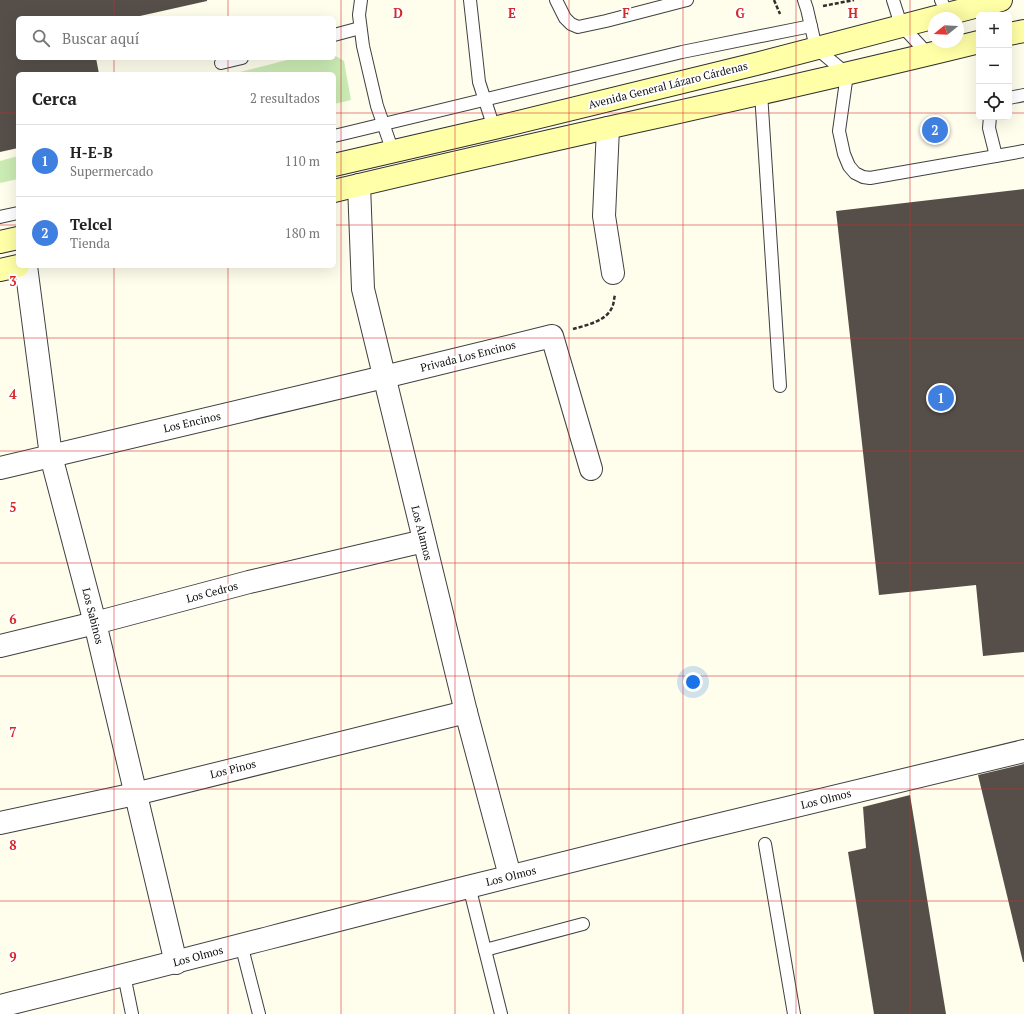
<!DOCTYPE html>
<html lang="es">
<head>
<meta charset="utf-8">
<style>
  :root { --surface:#fff; --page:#f6f6f6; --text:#222; --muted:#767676; --line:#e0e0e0; --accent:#c2291f }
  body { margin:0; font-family:"PT Serif",serif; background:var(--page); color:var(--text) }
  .controls { position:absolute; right:12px; top:12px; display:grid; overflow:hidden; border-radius:6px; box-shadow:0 4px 16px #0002 }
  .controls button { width:36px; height:36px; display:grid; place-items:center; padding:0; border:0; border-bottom:1px solid var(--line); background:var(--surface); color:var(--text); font:20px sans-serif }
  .compass { position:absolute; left:928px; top:12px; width:36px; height:36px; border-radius:50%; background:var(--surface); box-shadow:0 4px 16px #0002; rotate:252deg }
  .you { position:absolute; left:693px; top:682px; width:14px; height:14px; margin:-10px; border:3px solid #fff; border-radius:50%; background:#1a73e8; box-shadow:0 0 0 6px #1a73e833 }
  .badge { display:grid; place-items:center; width:26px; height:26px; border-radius:50%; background:var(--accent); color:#fff; font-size:13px; font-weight:700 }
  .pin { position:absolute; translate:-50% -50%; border:2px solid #fff; box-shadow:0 1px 4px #0006 }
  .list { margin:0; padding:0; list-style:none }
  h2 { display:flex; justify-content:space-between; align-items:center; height:52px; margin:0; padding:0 16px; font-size:17px }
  h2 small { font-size:13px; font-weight:400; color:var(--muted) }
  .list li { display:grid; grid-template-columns:26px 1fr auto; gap:12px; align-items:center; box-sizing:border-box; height:72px; padding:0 16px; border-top:1px solid var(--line) }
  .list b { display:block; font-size:15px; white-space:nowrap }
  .list p { margin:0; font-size:13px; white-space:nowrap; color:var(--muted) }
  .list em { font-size:13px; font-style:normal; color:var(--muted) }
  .icon { flex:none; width:22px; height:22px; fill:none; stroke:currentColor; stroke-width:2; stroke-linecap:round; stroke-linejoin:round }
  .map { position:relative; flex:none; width:1024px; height:1014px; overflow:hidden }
  .search { position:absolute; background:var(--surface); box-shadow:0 4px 16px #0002; left:16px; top:16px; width:320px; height:44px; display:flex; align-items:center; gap:10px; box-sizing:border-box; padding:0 14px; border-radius:6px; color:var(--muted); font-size:15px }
  .panel { position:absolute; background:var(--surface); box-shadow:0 4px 16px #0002; left:16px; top:72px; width:320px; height:196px; border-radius:6px }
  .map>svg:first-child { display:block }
  .green { fill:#cbebb4 }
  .building { fill:#564f49 }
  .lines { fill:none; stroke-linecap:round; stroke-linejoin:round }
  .lane-casing { stroke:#404040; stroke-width:14 }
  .street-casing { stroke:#404040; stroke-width:24 }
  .secondary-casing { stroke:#2f2f2f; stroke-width:24 }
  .path { stroke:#2f2f2f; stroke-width:2.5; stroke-dasharray:4 2; stroke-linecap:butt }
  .lane { stroke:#fff; stroke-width:12 }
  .street { stroke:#fff; stroke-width:22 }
  .secondary { stroke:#ffffa7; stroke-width:22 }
  .grid { fill:none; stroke:#d62828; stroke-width:1; stroke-opacity:0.55 }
  .labels { text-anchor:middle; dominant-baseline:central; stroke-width:4; stroke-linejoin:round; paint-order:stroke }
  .street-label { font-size:11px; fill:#0d0d0d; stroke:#fff }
  .grid-label { font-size:13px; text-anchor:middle; font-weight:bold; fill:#d62828; stroke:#fff; stroke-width:4; stroke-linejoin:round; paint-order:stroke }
</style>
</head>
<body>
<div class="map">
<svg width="1024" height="1014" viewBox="0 0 1024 1014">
  <rect width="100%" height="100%" fill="#fffdec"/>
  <g class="green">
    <path d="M 334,55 L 344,61 L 351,100 L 334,104 L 334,74 L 232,74 L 295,58 L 334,58 Z"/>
    <path d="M 18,156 L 18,179 L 0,183 L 0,161 Z"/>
  </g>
  <g class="building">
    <path d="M 0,0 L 207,0 L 207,1 L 131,18 L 18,18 L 18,58 L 96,58 L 99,74 L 18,74 L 18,148 L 0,152 Z"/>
    <path d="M 1024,189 L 1024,652 L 983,656 L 976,585 L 879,595 L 836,211 Z"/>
    <path d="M 1024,764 L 1024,962 L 1023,962 L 978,775 Z"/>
    <path d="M 910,795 L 946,1014 L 874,1014 L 848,852 L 866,848 L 863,807 Z"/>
  </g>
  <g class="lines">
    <g class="lane-casing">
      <g id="lane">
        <path d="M 361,0 L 359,15 L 363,46 L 377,106 L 393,152"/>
        <path d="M 470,0 L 479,82 L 494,128"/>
        <path d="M 556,0 L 565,18 L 571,24 L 578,27 L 606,21 L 687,0"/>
        <path d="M 804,0 L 807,9 L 816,48 L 847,74 L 839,131 L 844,154 L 849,166 L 855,173 L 863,177 L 870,178 L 1024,151"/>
        <path d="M 893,0 L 901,25 L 928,54"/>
        <path d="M 941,0 L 947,14"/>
        <path d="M 334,35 L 360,28"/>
        <path d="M 221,63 L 242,58"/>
        <path d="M 761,93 L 780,386"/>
        <path d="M 1009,98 L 1024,95"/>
        <path d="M 990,117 L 989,128 L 996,156"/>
        <path d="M 334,136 L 682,52 L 811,26"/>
        <path d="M 0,217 L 18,213"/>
        <path d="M 765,844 L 794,1014"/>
        <path d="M 469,886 L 501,1014"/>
        <path d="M 241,944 L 259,1014"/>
        <path d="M 485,950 L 583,924"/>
        <path d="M 124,975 L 132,1014"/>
      </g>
    </g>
    <g class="street-casing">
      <g id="street">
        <path d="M 608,128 L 604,216 L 613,273"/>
        <path d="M 359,185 L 363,289 L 466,712 L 510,876"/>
        <path d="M 26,266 L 51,456 L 95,623 L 176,963"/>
        <path d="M 0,468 L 384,377 L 552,336 L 591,469"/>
        <path d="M 0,646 L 95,623 L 249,582 L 424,541"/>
        <path d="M 0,823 L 135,794 L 466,712"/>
        <path d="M 0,1006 C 156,968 312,926 468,887 C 653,840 838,795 1024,751"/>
      </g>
    </g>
    <g class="secondary-casing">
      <g id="secondary">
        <path d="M 1009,34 L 1024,31"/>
        <path d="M 334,165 L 494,128 L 760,63 L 1001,0"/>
        <path d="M 334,191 C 549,139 765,95 979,42"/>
        <path d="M 0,242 L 18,238"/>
        <path d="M 0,270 L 18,266"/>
      </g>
    </g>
    <g class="path">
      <path d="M 774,0 L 780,14"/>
      <path d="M 823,6 L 854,0"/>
      <path d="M 573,329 C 587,325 608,321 613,305 C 614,302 614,298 615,295"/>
    </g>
    <use href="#lane" class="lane"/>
    <use href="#street" class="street"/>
    <use href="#secondary" class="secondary"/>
  </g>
  <path class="grid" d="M 114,0 L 114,18M 228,0 L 228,18M 341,0 L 341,1014M 455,0 L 455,1014M 569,0 L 569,1014M 683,0 L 683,1014M 796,0 L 796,1014M 910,0 L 910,1014M 114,58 L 114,74M 228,58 L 228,74M 0,113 L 18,113M 334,113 L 979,113M 1009,113 L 1024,113M 0,225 L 18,225M 334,225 L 1024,225M 114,266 L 114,1014M 228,266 L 228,1014M 0,338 L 1024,338M 0,451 L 1024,451M 0,563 L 1024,563M 0,676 L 1024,676M 0,789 L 1024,789M 0,901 L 1024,901"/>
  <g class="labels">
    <g class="street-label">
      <text transform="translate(668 85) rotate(-14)">Avenida General Lázaro Cárdenas</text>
      <text transform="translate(468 356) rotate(-14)">Privada Los Encinos</text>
      <text transform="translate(192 422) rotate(-13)">Los Encinos</text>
      <text transform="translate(422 533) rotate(76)">Los Alamos</text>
      <text transform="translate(212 592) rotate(-15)">Los Cedros</text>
      <text transform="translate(93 616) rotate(76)">Los Sabinos</text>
      <text transform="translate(233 769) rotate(-14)">Los Pinos</text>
      <text transform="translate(826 799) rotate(-14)">Los Olmos</text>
      <text transform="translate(511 876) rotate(-14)">Los Olmos</text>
      <text transform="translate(198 956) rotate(-15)">Los Olmos</text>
    </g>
  </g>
  <g class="grid-label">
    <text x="398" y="18">D</text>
    <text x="512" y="18">E</text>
    <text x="626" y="18">F</text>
    <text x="740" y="18">G</text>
    <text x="853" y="18">H</text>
    <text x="13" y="286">3</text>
    <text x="13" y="399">4</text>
    <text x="13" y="512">5</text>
    <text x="13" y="624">6</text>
    <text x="13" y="737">7</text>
    <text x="13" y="850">8</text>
    <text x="13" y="962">9</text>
  </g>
</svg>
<div class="controls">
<button>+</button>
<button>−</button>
<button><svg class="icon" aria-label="locate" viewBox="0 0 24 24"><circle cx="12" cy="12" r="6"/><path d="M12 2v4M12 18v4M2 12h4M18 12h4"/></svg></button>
</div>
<svg class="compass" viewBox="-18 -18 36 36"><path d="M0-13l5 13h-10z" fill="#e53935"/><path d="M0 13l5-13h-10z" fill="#767676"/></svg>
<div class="you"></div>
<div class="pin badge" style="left:941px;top:398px;background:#3f7fe0">1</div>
<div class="pin badge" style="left:935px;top:130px;background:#3f7fe0">2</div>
<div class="search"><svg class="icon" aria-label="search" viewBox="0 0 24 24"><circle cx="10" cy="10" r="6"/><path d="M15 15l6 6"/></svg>Buscar aquí</div>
<section class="panel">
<h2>Cerca<small>2 resultados</small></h2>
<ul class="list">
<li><span class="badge" style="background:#3f7fe0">1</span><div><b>H-E-B</b><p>Supermercado</p></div><em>110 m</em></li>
<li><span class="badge" style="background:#3f7fe0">2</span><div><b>Telcel</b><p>Tienda</p></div><em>180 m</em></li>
</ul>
</section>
</div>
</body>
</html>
